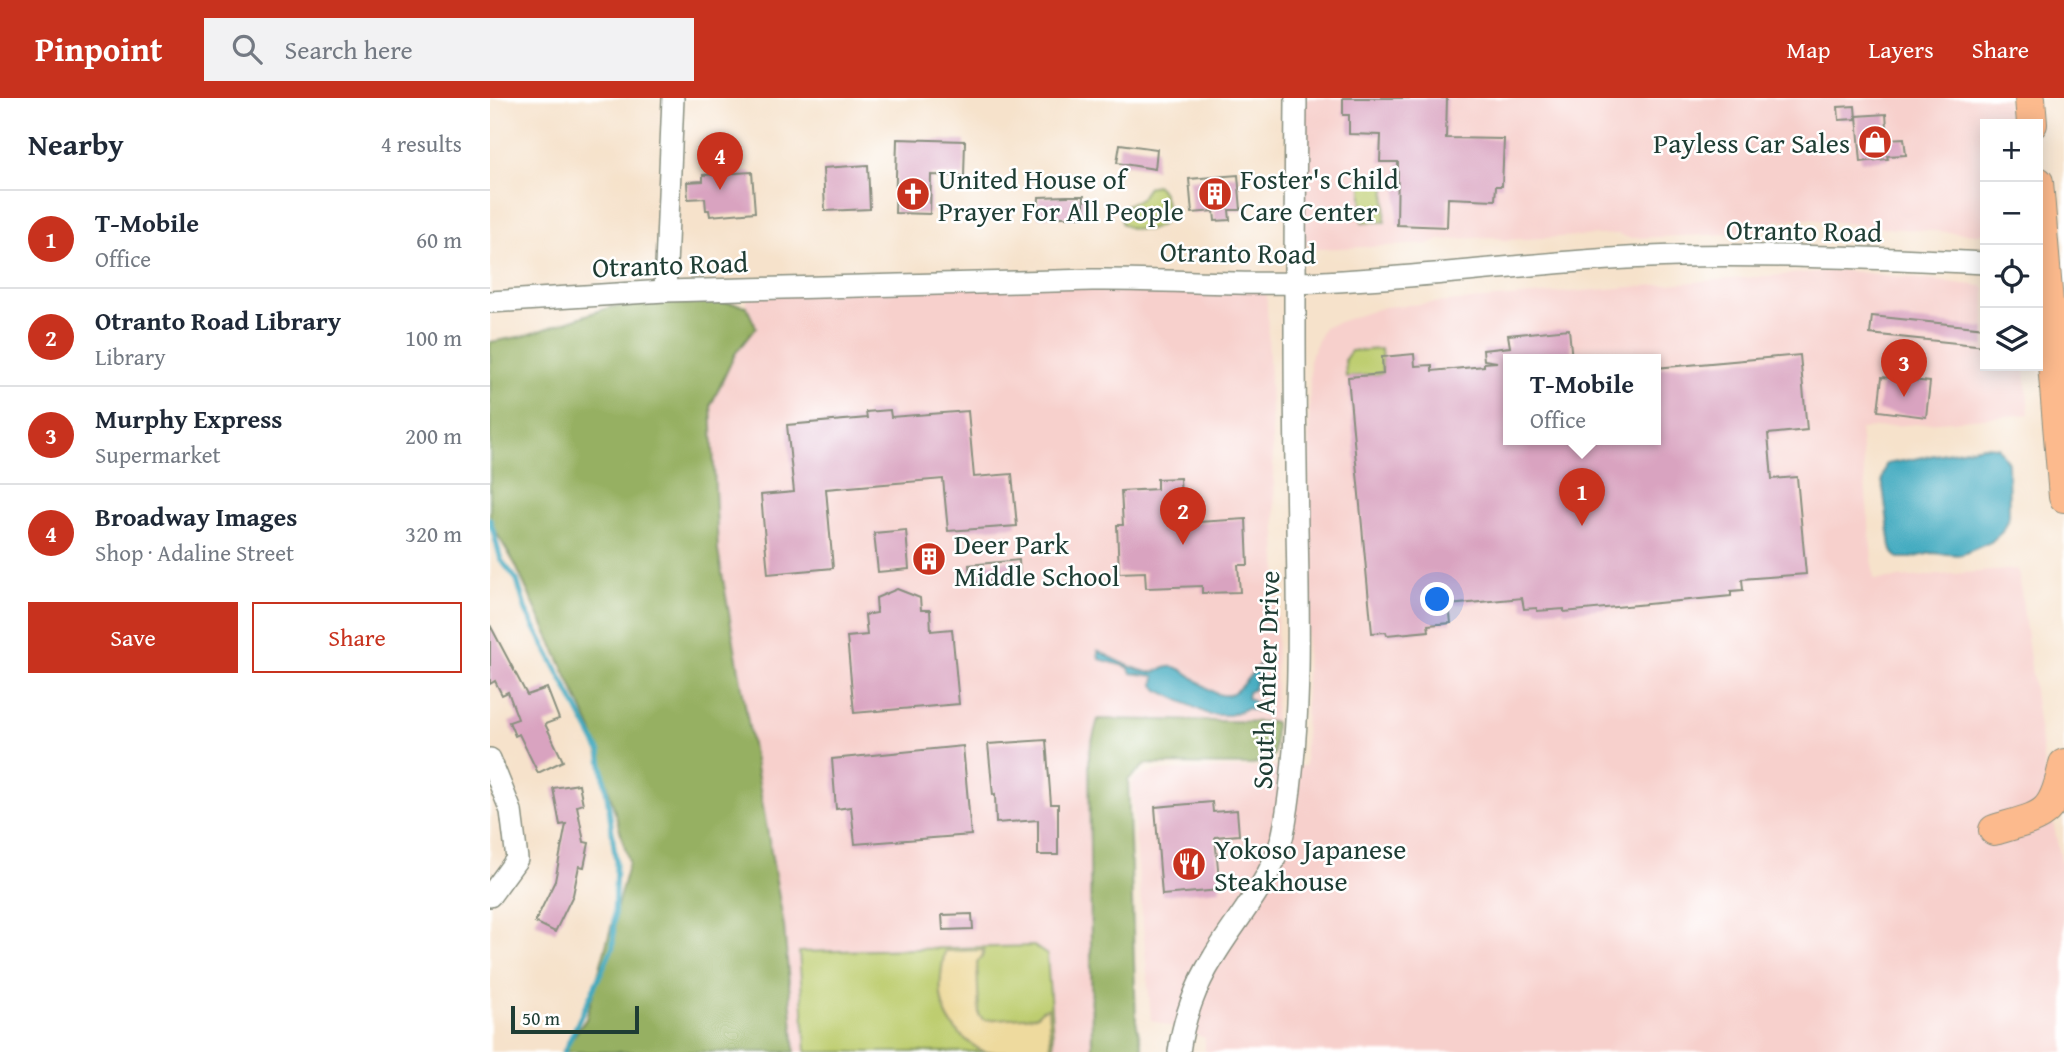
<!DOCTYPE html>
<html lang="en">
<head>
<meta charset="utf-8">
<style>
  :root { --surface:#fff; --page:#f2f2f3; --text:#1f2937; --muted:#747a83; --line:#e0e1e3; --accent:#c8321e }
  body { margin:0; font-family:"Gentium Book Plus",serif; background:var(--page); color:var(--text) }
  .controls { position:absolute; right:21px; top:21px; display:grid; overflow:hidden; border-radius:0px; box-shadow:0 4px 18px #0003 }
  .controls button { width:63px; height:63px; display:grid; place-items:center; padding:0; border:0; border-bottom:2px solid var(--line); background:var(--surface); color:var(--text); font:35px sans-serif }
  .scale { position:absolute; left:21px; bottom:18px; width:128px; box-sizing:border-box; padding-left:7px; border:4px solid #1f3d34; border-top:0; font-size:19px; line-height:24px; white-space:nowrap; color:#1f3d34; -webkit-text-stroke:5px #fff; paint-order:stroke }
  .you { position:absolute; left:948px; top:502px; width:24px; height:24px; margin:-18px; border:5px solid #fff; border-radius:50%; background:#1a73e8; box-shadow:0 0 0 10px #1a73e833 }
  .badge { display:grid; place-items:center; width:46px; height:46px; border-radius:50%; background:var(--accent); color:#fff; font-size:23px; font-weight:700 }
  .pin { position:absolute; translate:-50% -58px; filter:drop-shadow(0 2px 4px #0008) }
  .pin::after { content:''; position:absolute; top:37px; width:24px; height:21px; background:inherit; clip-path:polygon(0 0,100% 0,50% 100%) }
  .popup { position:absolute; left:1013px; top:256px; width:158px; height:91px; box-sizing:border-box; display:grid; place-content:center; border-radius:0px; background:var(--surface); filter:drop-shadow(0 2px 5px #0005); font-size:23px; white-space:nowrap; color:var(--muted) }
  .popup b { font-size:26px; color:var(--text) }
  .popup::after { content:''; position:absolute; left:50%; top:100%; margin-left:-14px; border:14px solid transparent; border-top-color:var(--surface) }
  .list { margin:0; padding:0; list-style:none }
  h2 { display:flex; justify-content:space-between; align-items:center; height:91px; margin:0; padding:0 28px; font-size:30px }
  h2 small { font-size:23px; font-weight:400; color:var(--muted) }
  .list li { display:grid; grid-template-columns:46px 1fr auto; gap:21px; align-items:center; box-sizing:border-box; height:98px; padding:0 28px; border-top:2px solid var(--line) }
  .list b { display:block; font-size:26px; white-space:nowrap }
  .list p { margin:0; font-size:23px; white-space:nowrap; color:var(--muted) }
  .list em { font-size:23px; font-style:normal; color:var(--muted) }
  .actions { display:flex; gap:14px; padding:21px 28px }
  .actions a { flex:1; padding:16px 0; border:2px solid var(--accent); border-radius:0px; text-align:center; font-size:24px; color:var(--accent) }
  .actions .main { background:var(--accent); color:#fff }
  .icon { flex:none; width:38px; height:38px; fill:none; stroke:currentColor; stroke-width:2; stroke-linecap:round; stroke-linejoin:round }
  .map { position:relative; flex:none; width:1574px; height:954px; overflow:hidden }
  header { display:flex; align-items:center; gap:42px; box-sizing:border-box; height:98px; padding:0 35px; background:var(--accent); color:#fff }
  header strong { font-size:33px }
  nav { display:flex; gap:38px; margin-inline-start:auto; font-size:24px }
  .search { width:490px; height:63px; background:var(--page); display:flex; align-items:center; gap:18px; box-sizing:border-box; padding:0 24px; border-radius:0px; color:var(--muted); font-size:26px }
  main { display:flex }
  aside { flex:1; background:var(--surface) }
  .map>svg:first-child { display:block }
  .built { fill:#f7d0cc; fill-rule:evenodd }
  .green { fill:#becd70; stroke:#6e8552; stroke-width:2 }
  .forest { fill:#96b062; stroke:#5a764b; stroke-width:2 }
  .sand { fill:#eeda9e; stroke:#868c69; stroke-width:2 }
  .water { fill:#3ea8be; stroke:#2e7279; stroke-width:2 }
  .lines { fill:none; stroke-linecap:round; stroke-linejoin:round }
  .stream { stroke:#3ea8be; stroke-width:5 }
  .building { fill:#d9a3c0 }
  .minor-casing { stroke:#8a9080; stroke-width:24 }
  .highway-casing { stroke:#8a9080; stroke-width:32 }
  .minor { stroke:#fff; stroke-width:21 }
  .highway { stroke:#fcba8d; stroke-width:30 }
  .labels { text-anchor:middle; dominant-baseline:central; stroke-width:5; stroke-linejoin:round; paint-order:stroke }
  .poi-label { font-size:28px; fill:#1f3d34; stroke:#fff; text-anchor:start }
  .street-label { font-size:28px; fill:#1f3d34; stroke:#fff }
</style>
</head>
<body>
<header>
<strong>Pinpoint</strong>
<div class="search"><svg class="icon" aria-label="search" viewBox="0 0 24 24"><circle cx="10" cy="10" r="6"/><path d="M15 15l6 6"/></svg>Search here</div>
<nav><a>Map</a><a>Layers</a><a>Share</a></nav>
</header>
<main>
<aside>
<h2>Nearby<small>4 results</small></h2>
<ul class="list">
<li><span class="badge">1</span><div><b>T-Mobile</b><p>Office</p></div><em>60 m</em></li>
<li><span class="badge">2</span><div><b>Otranto Road Library</b><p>Library</p></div><em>100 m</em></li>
<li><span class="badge">3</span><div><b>Murphy Express</b><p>Supermarket</p></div><em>200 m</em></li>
<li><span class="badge">4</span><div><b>Broadway Images</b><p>Shop · Adaline Street</p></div><em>320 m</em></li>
</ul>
<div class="actions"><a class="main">Save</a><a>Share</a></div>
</aside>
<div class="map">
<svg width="1574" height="954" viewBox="0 0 1574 954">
  <rect width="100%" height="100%" fill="#fff"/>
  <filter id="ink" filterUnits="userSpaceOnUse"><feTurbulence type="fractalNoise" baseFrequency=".0143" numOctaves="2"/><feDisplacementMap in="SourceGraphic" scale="14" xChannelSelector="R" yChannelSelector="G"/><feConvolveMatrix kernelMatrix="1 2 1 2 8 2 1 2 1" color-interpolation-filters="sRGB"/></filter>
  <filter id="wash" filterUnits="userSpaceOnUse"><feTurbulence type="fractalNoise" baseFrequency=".00686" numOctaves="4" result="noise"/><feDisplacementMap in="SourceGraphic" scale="28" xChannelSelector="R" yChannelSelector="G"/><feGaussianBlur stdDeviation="1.57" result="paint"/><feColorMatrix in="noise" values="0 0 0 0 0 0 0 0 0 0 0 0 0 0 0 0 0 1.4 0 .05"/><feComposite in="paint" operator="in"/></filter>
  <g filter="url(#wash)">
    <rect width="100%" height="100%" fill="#f6e2cb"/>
    <g class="built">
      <path d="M 814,0 L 1517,0 L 1519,26 L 1495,26 L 1495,134 L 1488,136 L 1396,130 L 1317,121 L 1285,123 L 1264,135 L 1139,140 L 1128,136 L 1014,142 L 1003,139 L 949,142 L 940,146 L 829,151 L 812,146 Z"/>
      <path d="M 1351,172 L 1492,188 L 1495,191 L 1495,268 L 1535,268 L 1539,316 L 1370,331 L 1384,482 L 1528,471 L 1559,706 L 1574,775 L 1574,954 L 715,954 L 715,940 L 661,922 L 641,687 L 645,680 L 665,673 L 815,668 L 820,260 L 834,229 L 894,209 ZM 1018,262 L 1166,262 L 1166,342 L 1018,342 Z"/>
      <path d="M 776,184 L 788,490 L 785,624 L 608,621 L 599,655 L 602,954 L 305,954 L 294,828 L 228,453 L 221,307 L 245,256 L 265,229 L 256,208 L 260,190 Z"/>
    </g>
    <g class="green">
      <path d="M 872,82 L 896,82 L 895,124 L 872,124 Z"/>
      <path d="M 666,87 C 678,96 678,114 672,126 C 662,135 643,133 632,126 L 631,116 L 634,108 L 650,101 L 658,89 Z"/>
      <path d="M 891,251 L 893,276 L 856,279 L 855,261 L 861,253 Z"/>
      <path d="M 544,848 L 557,857 L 564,954 L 316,954 L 309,854 Z"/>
    </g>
    <g class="forest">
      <path d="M 181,204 L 240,205 L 256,208 L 266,229 L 245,256 L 221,307 L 228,453 L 294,828 L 305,954 L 72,954 L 96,921 L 139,764 L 102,632 L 25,466 L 0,424 L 0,244 L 34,238 L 120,209 Z"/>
      <path d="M 608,621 L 785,624 L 784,657 L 763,667 L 656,666 L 638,682 L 646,923 L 653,954 L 602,954 L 599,655 Z"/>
    </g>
    <path class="sand" d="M 494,852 L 492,859 L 487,864 L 489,917 L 494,922 L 546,918 L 552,912 L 558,910 L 561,949 C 547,954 533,954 518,954 C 511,954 503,954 496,954 C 487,952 480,945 473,939 C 446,915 448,885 455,853 Z"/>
    <g class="water">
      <path d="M 1493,348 L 1508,349 L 1518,365 L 1519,418 L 1512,434 L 1501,444 L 1471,457 L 1441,455 L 1422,460 L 1408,460 L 1403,455 L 1401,449 L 1392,381 L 1396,366 Z"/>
      <path d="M 608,553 C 625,561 641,571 658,574 C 671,576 674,564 690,571 C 702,576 723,600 737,597 C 749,595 760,576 769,567 L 764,591 L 758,594 L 757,600 L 768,606 L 766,613 L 757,610 L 740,617 L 720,617 L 668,592 L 664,587 L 665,578 L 641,575 L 638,569 L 609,561 Z"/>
    </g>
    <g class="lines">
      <path class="stream" d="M 0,421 L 11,462 L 27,482 L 36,513 L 110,654 L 119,710 L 126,765 L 123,849 L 74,954"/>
    </g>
    <g id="blocks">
      <g class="building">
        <path d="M 853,0 L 957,0 L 956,40 L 1014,41 L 1012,88 L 1006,88 L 1005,102 L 958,100 L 957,129 L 907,127 L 908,64 L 890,64 L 891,37 L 859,36 L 859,17 L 853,17 Z"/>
        <path d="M 1365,8 L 1366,21 L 1349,22 L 1348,9 Z"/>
        <path d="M 1396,16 L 1398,41 L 1414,40 L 1416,57 L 1397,58 L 1398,61 L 1371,64 L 1367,18 Z"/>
        <path d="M 407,41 L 475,43 L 474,78 L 441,77 L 440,116 L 405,115 Z"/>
        <path d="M 630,46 L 667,51 L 665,71 L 627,65 Z"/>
        <path d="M 378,67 L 380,111 L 335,113 L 333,70 Z"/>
        <path d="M 262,74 L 265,114 L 220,118 L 219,112 L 216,112 L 215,100 L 198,101 L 197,84 L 213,83 L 213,77 Z"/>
        <path d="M 748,77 L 751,112 L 739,112 L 740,122 L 725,123 L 724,113 L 702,115 L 699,81 Z"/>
        <path d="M 577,98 L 594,98 L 594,119 L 548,119 L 549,99 Z"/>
        <path d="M 1382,218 L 1495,230 L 1495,248 L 1380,236 Z"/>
        <path d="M 1079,231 L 1082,262 L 1018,262 L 1018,342 L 1166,342 L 1166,270 L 1310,257 L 1317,332 L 1278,336 L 1282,381 L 1307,379 L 1316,476 L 1252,481 L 1253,492 L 1241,493 L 1241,498 L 1074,514 L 1074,511 L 1047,513 L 1047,510 L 1034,511 L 1032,500 L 959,507 L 961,525 L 938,527 L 939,533 L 897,537 L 896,534 L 882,535 L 858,279 L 893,276 L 892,259 L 924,256 L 925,268 L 942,267 L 942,273 L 994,268 L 994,265 L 1007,264 L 994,262 L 993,252 L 1020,249 L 1018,237 Z"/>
        <path d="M 1392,279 L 1440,284 L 1436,319 L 1388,313 Z"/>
        <path d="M 400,312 L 401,319 L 478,313 L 484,379 L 522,376 L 527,428 L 458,433 L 453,381 L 336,391 L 343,470 L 278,476 L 271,397 L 304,394 L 297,327 L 377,320 L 376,314 Z"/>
        <path d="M 690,380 L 692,425 L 756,421 L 758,467 L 748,467 L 750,494 L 712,495 L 712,488 L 656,490 L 655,474 L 629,475 L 627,427 L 633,427 L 631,393 L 667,391 L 667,381 Z"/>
        <path d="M 416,432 L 419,471 L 388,474 L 384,435 Z"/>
        <path d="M 529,462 L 530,480 L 481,485 L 479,467 Z"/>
        <path d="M 407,491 L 430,500 L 431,512 L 440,512 L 441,533 L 462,531 L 469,606 L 364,615 L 357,539 L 377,537 L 375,517 L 387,515 L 386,500 Z"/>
        <path d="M 0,527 L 37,597 L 57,590 L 69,621 L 55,626 L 73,663 L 48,675 L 29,636 L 25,638 L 19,624 L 28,621 L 18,594 L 12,597 L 5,583 L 0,586 Z"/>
        <path d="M 556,642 L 561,706 L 568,706 L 568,757 L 548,757 L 548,722 L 506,725 L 505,696 L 503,697 L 498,646 Z"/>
        <path d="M 473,648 L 481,737 L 365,746 L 361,709 L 346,711 L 342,661 Z"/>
        <path d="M 89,686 L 93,706 L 87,708 L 94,744 L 99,745 L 94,769 L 89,768 L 83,797 L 65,834 L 45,824 L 65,783 L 76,726 L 70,727 L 63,690 Z"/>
        <path d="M 722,704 L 723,714 L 747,712 L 749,737 L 725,739 L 730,792 L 672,797 L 665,709 Z"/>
        <path d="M 482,816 L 483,831 L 453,832 L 452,817 Z"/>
      </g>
    </g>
  </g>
  <g filter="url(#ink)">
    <use href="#blocks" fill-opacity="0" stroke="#8a9080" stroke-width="2"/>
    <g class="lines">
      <g class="minor-casing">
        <g id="minor">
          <path d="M 175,193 L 183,0"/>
          <path d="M 0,204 L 175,193 L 602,182 C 671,181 740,187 808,185 C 935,181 1061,161 1188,158 C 1290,156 1393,160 1495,165"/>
          <path d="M 0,661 L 21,713 L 27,761 L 0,798"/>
          <path d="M 689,954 C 693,922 706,887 723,860 C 749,816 787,778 795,726 C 815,606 807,486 806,366 C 804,244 805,122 806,0"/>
        </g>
      </g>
      <g class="highway-casing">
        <g id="highway">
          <path d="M 1540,0 L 1542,26"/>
          <path d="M 1548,84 L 1574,399"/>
          <path d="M 1504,732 C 1554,717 1563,720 1574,666"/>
        </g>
      </g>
      <use href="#minor" class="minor"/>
      <use href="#highway" class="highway"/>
    </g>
  </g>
  <defs>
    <g id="shop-disc" transform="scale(1.75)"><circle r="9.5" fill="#c8321e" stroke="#fff"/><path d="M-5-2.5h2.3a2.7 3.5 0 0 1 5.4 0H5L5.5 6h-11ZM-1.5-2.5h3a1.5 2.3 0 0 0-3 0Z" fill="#fff"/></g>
    <g id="church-disc" transform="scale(1.75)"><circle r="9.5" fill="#c8321e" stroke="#fff"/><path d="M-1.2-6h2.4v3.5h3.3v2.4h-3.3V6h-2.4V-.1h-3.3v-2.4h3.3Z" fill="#fff"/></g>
    <g id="building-disc" transform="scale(1.75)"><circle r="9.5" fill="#c8321e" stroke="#fff"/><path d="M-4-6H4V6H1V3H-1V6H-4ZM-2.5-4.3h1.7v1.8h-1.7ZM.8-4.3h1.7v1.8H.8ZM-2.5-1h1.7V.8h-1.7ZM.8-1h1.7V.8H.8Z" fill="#fff"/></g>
    <g id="restaurant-disc" transform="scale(1.75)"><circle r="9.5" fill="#c8321e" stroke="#fff"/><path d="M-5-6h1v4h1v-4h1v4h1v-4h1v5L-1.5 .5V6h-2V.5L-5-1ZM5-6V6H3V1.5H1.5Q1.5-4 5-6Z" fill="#fff"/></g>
  </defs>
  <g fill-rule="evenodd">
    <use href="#shop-disc" x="1385" y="44"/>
    <use href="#church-disc" x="423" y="96"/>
    <use href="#building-disc" x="725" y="96"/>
    <use href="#building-disc" x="439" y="461"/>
    <use href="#restaurant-disc" x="699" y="766"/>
  </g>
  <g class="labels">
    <g class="poi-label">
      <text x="1360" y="44" text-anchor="end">Payless Car Sales</text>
      <text x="448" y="80">United House of<tspan x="448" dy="32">Prayer For All People</tspan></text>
      <text x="750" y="80">Foster's Child<tspan x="750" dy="32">Care Center</tspan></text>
      <text x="464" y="445">Deer Park<tspan x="464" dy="32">Middle School</tspan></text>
      <text x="724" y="750">Yokoso Japanese<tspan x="724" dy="32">Steakhouse</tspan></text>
    </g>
    <g class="street-label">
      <text transform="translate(1314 132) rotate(1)">Otranto Road</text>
      <text transform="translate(748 154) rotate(1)">Otranto Road</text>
      <text transform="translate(180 166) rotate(-2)">Otranto Road</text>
      <text transform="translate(775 582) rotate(-88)">South Antler Drive</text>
    </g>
  </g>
</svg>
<div class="controls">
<button>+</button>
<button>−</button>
<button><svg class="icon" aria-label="locate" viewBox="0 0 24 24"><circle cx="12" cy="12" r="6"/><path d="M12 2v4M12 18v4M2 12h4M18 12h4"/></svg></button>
<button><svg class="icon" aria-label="layers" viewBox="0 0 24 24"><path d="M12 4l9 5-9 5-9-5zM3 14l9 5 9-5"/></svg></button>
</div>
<div class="scale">50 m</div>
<div class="you"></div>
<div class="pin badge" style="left:1092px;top:428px">1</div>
<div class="popup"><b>T-Mobile</b>Office</div>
<div class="pin badge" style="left:693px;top:447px">2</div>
<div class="pin badge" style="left:1414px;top:299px">3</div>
<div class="pin badge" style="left:230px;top:92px">4</div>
</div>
</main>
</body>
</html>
